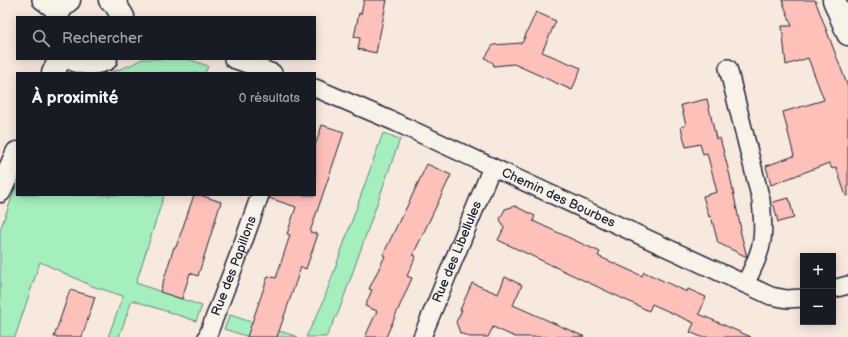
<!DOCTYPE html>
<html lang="fr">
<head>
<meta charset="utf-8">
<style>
  :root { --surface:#171b24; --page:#20242c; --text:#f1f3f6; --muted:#9ea1a6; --line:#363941 }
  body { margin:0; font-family:"Balsamiq Sans",sans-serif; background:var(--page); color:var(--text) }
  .controls { position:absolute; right:12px; bottom:12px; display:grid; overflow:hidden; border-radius:0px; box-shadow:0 2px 10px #0003 }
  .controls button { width:36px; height:36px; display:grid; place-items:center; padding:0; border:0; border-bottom:1px solid var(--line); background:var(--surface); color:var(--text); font:20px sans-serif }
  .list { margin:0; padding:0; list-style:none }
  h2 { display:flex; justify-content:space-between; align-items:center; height:52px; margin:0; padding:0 16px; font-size:17px }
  h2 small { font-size:13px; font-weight:400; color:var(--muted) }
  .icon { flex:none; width:22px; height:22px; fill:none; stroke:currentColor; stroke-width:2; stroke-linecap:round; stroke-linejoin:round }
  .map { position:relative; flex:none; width:848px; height:337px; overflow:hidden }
  .search { position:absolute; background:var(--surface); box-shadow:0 2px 10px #0003; left:16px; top:16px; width:300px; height:44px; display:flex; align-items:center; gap:10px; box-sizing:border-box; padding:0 14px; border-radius:0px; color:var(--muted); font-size:15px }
  .panel { position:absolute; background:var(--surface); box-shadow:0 2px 10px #0003; left:16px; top:72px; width:300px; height:124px; border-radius:0px }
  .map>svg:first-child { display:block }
  .green { fill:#a5eebd; stroke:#64887c }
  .building { fill:#fdc1ba; stroke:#22223b }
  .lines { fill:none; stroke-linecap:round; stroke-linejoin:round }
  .minor-casing { stroke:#22223b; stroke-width:20 }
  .secondary-casing { stroke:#22223b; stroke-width:25 }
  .minor { stroke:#f7f3e8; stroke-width:17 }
  .secondary { stroke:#f7f3e8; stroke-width:22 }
  .labels { text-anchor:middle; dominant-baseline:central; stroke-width:3; stroke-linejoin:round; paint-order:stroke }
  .street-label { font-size:13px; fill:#22223b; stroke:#f7f3e8 }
</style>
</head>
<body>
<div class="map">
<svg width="848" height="337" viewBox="0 0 848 337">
  <rect width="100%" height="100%" fill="#f8e9df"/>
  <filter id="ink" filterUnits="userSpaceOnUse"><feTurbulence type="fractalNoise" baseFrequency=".025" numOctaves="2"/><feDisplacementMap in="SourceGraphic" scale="8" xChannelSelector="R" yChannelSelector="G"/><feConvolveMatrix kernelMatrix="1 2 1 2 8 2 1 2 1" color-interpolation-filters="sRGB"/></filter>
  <g filter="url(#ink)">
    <g class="green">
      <path d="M 142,59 L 188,59 L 208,66 L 205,73 L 109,73 L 131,65 Z"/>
      <path d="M 383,133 L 400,139 L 339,311 L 326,337 L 306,337 L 322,305 Z"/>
      <path d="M 17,184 L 17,195 L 164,195 L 136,283 L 202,306 L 196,321 L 132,300 L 119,337 L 108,337 L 123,296 L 92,286 L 40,262 L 15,337 L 0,337 L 0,230 Z"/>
      <path d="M 230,315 L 298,337 L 249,337 L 224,329 Z"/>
    </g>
    <g class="building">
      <path d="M 364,0 L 387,0 L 376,53 L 358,49 L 360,38 L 354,37 L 359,13 L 361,14 Z"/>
      <path d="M 782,0 L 815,0 L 848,87 L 848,196 L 846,196 L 836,167 L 832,169 L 829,163 L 771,185 L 766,166 L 794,156 L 783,112 L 824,100 L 808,58 L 786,65 L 782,26 L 792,26 Z"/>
      <path d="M 536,12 L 556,21 L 542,52 L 581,68 L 572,90 L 514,64 L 494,66 L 493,63 L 485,58 L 493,45 L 522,43 Z"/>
      <path d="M 707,99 L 716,139 L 720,138 L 730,176 L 741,230 L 740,230 L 747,257 L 718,243 L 711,216 L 709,217 L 703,196 L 717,192 L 707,153 L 703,154 L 700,144 L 686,147 L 681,127 L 686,125 L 681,105 Z"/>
      <path d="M 322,125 L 344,132 L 310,232 L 318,234 L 306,269 L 301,267 L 277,337 L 247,337 L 268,276 L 276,278 L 290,235 L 287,234 L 296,207 L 269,198 L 270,195 L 315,195 L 315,146 Z"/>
      <path d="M 427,164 L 451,175 L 413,255 L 416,256 L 407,276 L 412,278 L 386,337 L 365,337 L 377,311 L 365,306 L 372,290 L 369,289 L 385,256 L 383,255 L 401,217 L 402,217 Z"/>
      <path d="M 194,195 L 200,195 L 221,202 L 198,276 L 190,273 L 182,299 L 160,292 L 174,247 L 176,247 Z"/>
      <path d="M 789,198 L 794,218 L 778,222 L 773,202 Z"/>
      <path d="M 515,206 L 535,216 L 533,221 L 600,252 L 598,256 L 642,276 L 644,272 L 687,292 L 688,289 L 706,297 L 699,314 L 751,337 L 701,337 L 690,332 L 694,323 L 652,304 L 649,311 L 498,240 L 504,228 L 500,219 L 505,209 Z"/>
      <path d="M 505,277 L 522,285 L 513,305 L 585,337 L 515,337 L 493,327 L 488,337 L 470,337 L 460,333 L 456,322 L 462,310 L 460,310 L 472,283 L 498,294 Z"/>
      <path d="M 70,290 L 95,297 L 82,337 L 54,337 Z"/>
    </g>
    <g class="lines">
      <g class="minor-casing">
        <g id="minor">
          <path d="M 41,0 L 58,13"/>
          <path d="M 233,59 L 273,73"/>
          <path d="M 728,68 L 761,200 C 762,213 764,227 762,240 C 760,255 752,270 745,284"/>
          <path id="s1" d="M 315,88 L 395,122 L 771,296 L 787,299 L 803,298"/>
          <path d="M 833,289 L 848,285"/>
          <path id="s2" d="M 207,337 L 239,254 L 260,195"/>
          <path id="s3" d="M 422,337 L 492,167"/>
        </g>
      </g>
      <g class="secondary-casing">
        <g id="secondary">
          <path d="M 110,0 L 114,2 L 123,17"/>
          <path d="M 834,0 L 848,34"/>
          <path d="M 57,17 C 59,10 64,4 69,0"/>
          <path d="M 72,59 C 84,64 94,65 106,59"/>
          <path d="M 53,73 L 60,59"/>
          <path d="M 0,191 L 17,153"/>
        </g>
      </g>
      <use href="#minor" class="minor"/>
      <use href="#secondary" class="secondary"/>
    </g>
  </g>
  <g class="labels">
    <g class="street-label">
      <text stroke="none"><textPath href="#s1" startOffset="267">Chemin des Bourbes</textPath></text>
      <text stroke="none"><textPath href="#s3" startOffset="92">Rue des Libellules</textPath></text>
      <text stroke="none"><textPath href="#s2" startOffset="76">Rue des Papillons</textPath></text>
    </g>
  </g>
</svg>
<div class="controls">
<button>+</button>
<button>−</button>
</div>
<div class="search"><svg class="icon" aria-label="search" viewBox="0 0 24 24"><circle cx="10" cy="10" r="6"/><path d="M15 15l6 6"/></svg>Rechercher</div>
<section class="panel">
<h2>À proximité<small>0 résultats</small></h2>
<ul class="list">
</ul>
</section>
</div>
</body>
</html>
